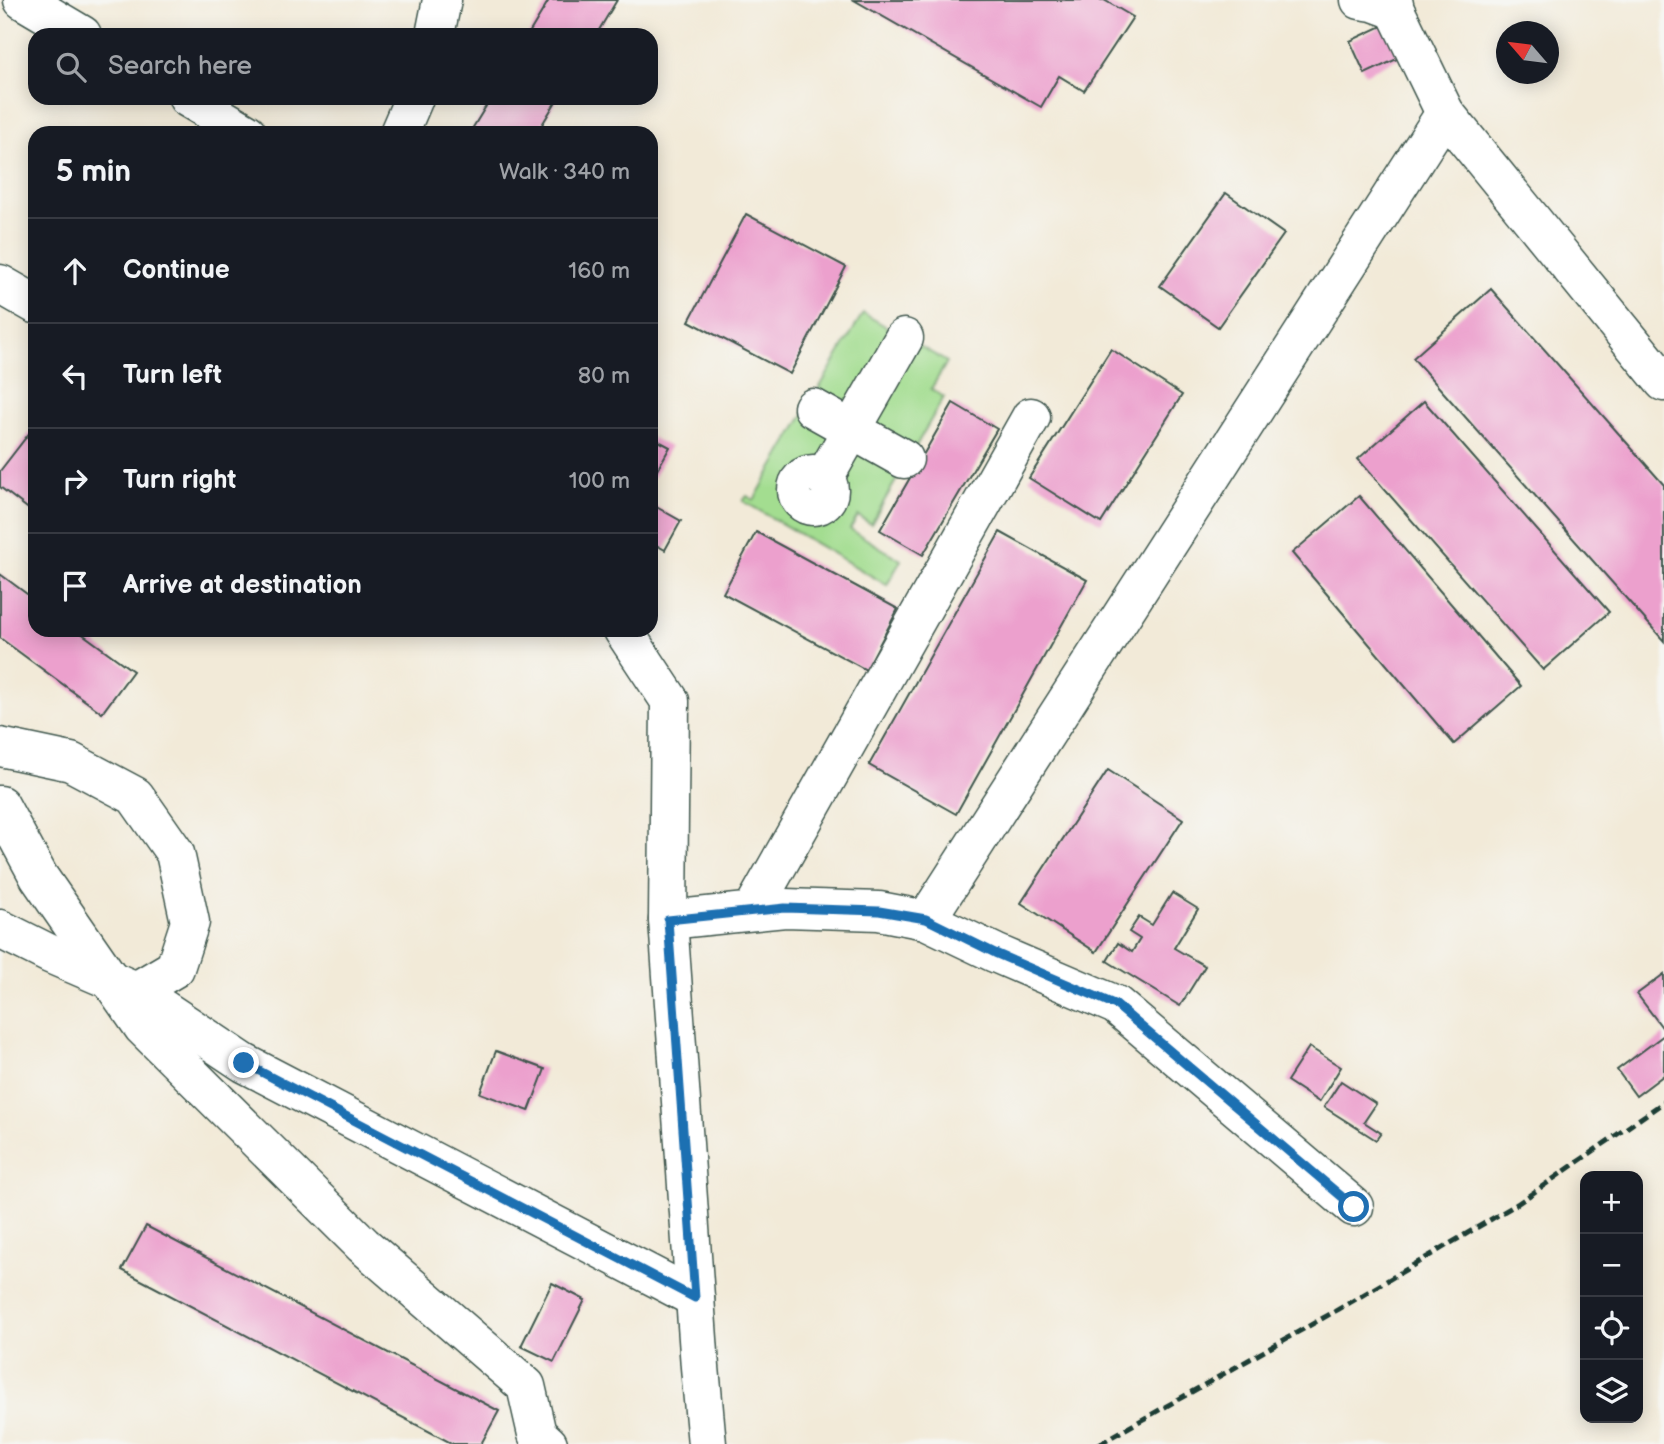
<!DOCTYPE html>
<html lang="en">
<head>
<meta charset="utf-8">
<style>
  :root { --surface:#171b24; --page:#20242c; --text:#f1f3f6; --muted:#9ea1a6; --line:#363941 }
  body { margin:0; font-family:"Balsamiq Sans",sans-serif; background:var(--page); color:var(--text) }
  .controls { position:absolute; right:21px; bottom:21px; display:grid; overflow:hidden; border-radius:14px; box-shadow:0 4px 18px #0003 }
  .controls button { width:63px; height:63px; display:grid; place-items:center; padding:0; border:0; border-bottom:2px solid var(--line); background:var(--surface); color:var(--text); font:35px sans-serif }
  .compass { position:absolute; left:1496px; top:21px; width:63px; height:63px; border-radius:50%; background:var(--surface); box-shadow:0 4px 18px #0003; rotate:298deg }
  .stop { position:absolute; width:21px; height:21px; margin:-16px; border:5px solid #1f6fb2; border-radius:50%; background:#fff }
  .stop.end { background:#1f6fb2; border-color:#fff; box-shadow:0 2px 7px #0008 }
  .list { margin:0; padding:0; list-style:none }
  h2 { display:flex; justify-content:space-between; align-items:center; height:91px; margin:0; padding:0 28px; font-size:30px }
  h2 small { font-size:23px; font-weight:400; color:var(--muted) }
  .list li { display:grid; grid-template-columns:46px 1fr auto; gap:21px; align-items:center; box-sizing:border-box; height:105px; padding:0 28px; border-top:2px solid var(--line) }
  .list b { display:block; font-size:26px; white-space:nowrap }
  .list em { font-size:23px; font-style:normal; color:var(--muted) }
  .icon { flex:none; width:38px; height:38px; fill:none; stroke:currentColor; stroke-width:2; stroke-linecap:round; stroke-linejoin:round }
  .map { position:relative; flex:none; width:1664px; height:1444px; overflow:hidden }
  .search { position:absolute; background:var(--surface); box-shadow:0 4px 18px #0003; left:28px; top:28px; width:630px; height:77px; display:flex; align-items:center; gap:18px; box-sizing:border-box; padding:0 24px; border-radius:21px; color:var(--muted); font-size:26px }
  .panel { position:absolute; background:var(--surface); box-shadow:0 4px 18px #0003; left:28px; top:126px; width:630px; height:511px; border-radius:21px }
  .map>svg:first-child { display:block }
  .green { fill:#a3dd90; stroke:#618d62; stroke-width:2 }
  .building { fill:#eca0cd }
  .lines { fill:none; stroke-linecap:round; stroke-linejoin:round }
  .minor-casing { stroke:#3f574d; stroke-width:41 }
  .minor { stroke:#fff; stroke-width:38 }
  .rail { stroke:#1f3d34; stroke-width:5; stroke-dasharray:10 5; stroke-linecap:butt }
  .route { stroke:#1f6fb2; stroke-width:9 }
</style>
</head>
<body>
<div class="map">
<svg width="1664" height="1444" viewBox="0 0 1664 1444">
  <rect width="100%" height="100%" fill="#f6f6f2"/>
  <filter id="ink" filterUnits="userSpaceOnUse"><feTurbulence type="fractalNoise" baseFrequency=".0143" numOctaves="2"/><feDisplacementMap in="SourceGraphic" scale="14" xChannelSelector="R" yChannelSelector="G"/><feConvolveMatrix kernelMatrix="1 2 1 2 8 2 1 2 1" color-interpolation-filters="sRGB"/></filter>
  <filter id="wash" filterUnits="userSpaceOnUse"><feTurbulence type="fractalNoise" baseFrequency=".00686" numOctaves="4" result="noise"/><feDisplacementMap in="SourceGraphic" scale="28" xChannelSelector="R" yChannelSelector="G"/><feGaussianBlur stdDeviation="1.57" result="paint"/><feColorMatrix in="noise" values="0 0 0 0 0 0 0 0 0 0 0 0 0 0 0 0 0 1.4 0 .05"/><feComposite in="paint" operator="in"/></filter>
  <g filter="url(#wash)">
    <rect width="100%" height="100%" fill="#f2ead8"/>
    <path class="green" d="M 863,313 L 947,362 L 931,389 L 944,397 L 871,524 L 858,516 L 850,529 L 901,560 L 887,585 L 743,501 L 747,496 L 754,500 Z"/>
    <g id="blocks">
      <g class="building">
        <path d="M 549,0 L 617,0 L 596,35 L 528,35 Z"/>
        <path d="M 854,0 L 1104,0 L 1133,17 L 1084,91 L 1059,76 L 1041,107 Z"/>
        <path d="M 1384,25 L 1399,58 L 1365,74 L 1350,41 Z"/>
        <path d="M 491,98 L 558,98 L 537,133 L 480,133 L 472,129 Z"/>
        <path d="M 1226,193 L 1284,234 L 1218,327 L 1160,286 Z"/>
        <path d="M 746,214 L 846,267 L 790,374 L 689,321 Z"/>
        <path d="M 1491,289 L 1664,485 L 1664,641 L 1413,358 Z"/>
        <path d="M 1111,349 L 1182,395 L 1101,523 L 1029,478 Z"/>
        <path d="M 1424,401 L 1609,612 L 1543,670 L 1358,459 Z"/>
        <path d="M 953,403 L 997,429 L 923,555 L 880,530 Z"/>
        <path d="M 31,431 L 35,434 L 35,514 L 0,487 L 0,471 Z"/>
        <path d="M 651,437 L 670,447 L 651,481 Z"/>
        <path d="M 1359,496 L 1521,686 L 1454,744 L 1292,553 Z"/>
        <path d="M 651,504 L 681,521 L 665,550 L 651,542 Z"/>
        <path d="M 756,532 L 898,609 L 866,670 L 723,593 Z"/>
        <path d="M 1000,532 L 1087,580 L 956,814 L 869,765 Z"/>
        <path d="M 0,574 L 35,600 L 35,630 L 77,630 L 133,671 L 102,713 L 0,638 Z"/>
        <path d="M 1108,770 L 1183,819 L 1096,952 L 1021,903 Z"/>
        <path d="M 1172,893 L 1198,909 L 1174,948 L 1205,966 L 1180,1006 L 1107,961 L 1118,943 L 1132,952 L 1140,939 L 1129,932 L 1139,917 L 1152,925 Z"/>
        <path d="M 1664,974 L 1664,1030 L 1637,994 Z"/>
        <path d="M 1664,1035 L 1664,1075 L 1636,1096 L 1617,1070 Z"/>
        <path d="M 1309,1047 L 1341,1067 L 1319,1102 L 1287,1081 Z"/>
        <path d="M 496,1051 L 545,1069 L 529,1111 L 480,1093 Z"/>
        <path d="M 1341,1081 L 1376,1104 L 1364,1122 L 1381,1133 L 1376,1140 L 1324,1107 Z"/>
        <path d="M 146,1226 L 499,1411 L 481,1444 L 453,1444 L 122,1270 Z"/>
        <path d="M 552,1283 L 585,1300 L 554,1362 L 521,1346 Z"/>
      </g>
    </g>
  </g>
  <g filter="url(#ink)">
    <use href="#blocks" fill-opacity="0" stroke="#3f574d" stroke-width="2"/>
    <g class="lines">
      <g class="minor-casing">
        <g id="minor">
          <path d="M 23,0 L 82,35"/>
          <path d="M 1360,0 L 1373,2 L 1395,10"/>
          <path d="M 1393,0 L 1395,10 L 1445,113"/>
          <path d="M 435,35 L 442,0"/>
          <path d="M 188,98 L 247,133"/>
          <path d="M 399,133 L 414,98"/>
          <path d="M 0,284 L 35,304"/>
          <path d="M 813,408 L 904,459"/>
          <circle cx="813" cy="490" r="16"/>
          <path d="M 824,478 L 904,338"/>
          <path d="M 623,630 L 670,701 L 668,920 L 700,1367 L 707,1444"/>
          <path d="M 0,747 L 71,762 L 135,796 L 175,853 L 190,922 L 175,968 L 136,991 L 50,954 L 0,929"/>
          <path d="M 0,805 L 39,877 L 143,1027 L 363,1245 L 526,1386 L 537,1434 L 548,1444"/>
          <path d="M 752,911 L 1031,417"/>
          <path d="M 668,920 L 785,908 L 879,911 L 926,920 L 995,953 L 1116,1005 L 1354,1207"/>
          <path d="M 926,920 L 1445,113 L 1664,382"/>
          <path d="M 136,991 L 244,1063 L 695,1298"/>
        </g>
      </g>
      <use href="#minor" class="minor"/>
      <path class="rail" d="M 1099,1444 L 1339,1309 L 1517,1204 L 1664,1102"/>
    </g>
  </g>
  <g class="lines" filter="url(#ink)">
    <path class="route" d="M 244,1063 L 695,1298 L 668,920 L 785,908 L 879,911 L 926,919 L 995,953 L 1116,1005 L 1354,1207"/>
  </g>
</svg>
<div class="controls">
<button>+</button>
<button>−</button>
<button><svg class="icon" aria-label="locate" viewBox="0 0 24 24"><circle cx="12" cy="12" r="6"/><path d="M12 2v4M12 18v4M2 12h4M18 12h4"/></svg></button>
<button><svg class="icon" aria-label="layers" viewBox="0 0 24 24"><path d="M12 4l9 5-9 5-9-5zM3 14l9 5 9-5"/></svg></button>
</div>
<svg class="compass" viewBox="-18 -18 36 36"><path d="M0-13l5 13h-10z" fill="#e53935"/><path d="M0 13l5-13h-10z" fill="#9ea1a6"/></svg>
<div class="stop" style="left:1354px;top:1207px"></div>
<div class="stop end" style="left:244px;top:1063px"></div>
<div class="search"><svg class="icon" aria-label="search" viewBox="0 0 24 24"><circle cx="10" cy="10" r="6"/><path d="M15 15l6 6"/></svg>Search here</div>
<section class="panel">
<h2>5 min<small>Walk · 340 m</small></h2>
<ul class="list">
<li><svg class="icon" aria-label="ahead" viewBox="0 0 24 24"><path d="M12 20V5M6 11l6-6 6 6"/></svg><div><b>Continue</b></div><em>160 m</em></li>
<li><svg class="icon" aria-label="left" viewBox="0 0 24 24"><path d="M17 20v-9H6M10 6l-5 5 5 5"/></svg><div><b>Turn left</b></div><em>80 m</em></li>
<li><svg class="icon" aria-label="right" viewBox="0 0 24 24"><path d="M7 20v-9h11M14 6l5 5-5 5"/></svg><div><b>Turn right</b></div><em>100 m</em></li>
<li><svg class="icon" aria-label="arrive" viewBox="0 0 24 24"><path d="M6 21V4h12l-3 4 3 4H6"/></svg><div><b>Arrive at destination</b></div></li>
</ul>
</section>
</div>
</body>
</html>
